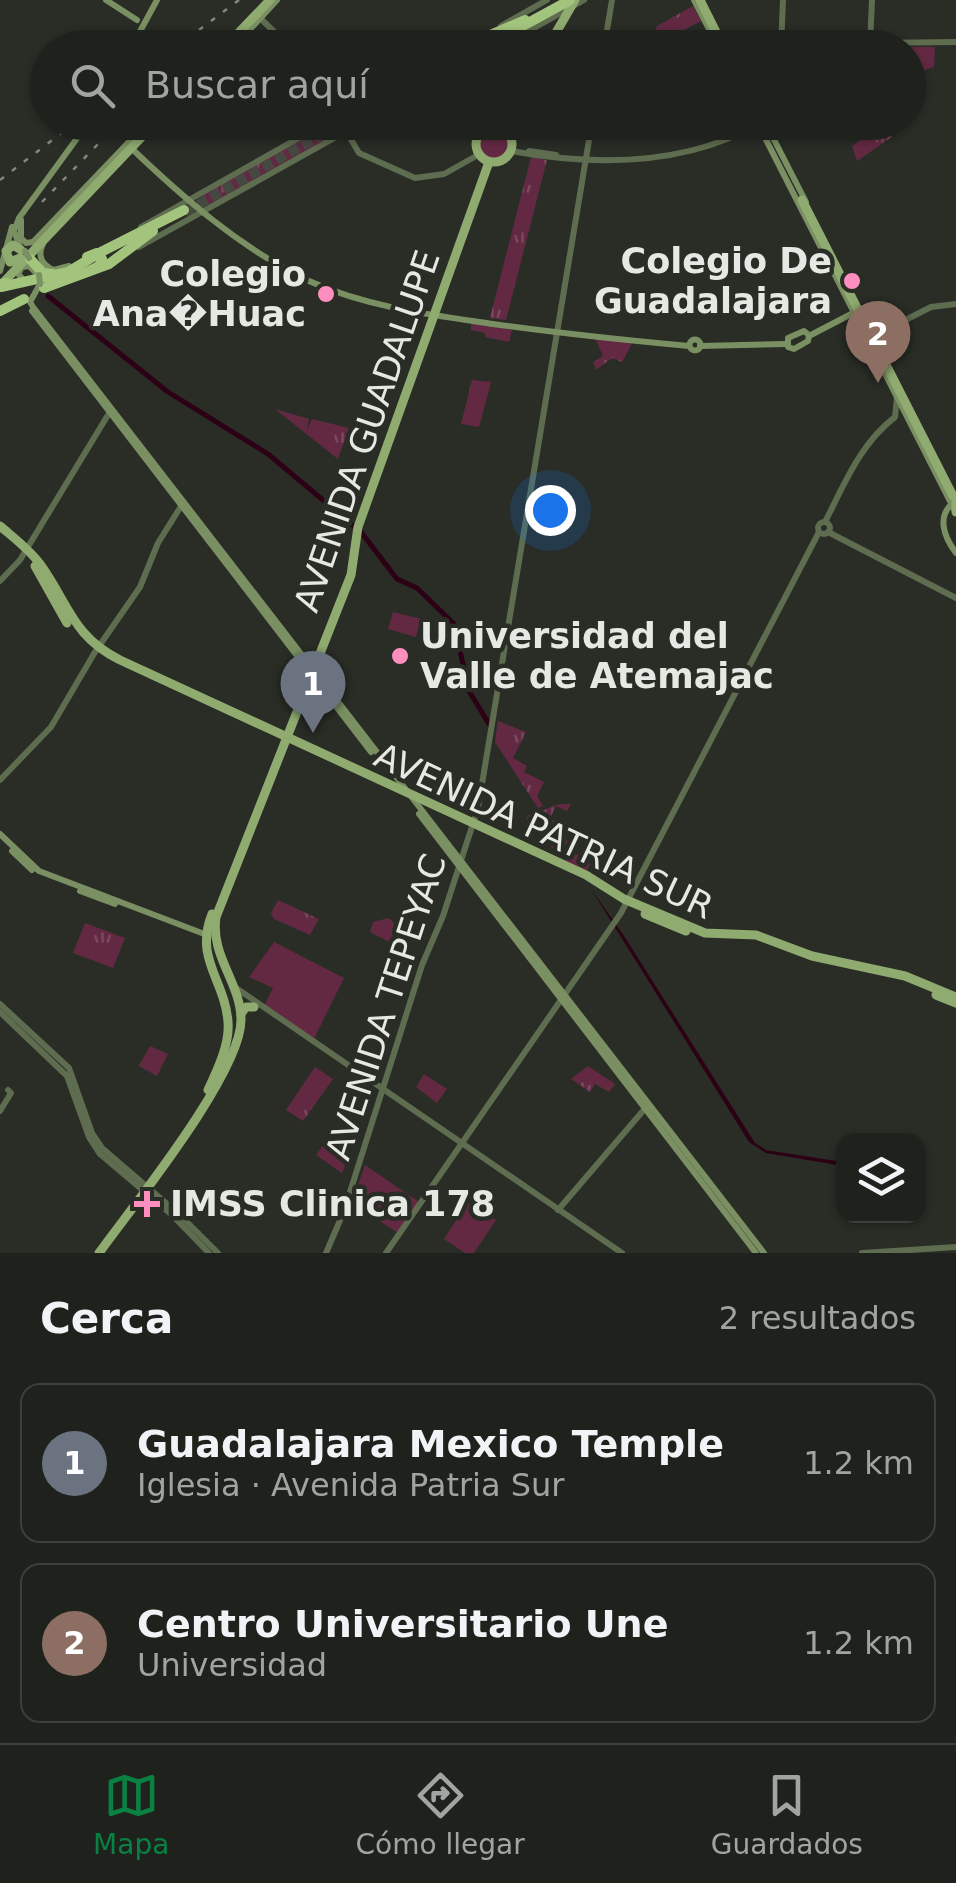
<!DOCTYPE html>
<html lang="es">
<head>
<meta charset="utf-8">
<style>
  :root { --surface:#1f221c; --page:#272a25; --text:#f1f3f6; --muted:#a1a4a3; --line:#3c3f3b; --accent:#0b8043 }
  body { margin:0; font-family:"DejaVu Sans",sans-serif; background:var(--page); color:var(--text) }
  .controls { position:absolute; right:30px; bottom:30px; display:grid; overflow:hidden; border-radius:20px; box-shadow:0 2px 8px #0004 }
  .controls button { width:90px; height:90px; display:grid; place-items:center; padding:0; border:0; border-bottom:2px solid var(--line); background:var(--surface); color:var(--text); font:50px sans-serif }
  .you { position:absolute; left:550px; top:510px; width:35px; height:35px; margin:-25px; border:8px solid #fff; border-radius:50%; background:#1a73e8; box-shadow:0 0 0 15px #1a73e833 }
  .badge { display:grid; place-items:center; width:65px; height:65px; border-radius:50%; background:var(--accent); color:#fff; font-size:32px; font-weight:700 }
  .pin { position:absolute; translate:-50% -82px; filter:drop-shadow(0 2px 5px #0008) }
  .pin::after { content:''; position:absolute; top:52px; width:35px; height:30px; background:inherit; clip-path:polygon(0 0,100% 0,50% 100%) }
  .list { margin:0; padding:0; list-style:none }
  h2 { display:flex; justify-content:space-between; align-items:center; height:130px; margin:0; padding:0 40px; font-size:42px }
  h2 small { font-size:32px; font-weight:400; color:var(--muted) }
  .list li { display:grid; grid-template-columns:65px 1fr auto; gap:30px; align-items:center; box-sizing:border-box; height:160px; margin:0 20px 20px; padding:0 20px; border:2px solid var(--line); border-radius:20px }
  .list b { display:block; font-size:38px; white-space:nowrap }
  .list p { margin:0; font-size:32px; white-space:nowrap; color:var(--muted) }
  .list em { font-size:32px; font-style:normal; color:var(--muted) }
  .icon { flex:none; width:55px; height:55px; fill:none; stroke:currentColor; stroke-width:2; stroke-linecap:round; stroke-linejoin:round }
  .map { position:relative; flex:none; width:956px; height:1253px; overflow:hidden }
  .search { position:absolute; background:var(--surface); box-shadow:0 2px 8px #0004; left:30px; right:30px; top:30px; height:110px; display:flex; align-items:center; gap:25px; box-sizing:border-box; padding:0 35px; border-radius:55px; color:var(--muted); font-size:38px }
  .sheet { height:490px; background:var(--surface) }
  nav { display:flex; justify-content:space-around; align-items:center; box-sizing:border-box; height:140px; border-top:2px solid var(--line); background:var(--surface); font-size:28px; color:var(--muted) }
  nav a { display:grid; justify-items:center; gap:5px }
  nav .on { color:var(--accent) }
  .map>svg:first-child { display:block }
  .grass { fill:url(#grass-tufts) }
  .pitch { fill:#632943 }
  .water { fill:#2c0015 }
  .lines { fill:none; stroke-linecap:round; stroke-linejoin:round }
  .canal { stroke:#2c0015; stroke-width:5 }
  .secondary-tunnel { stroke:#454942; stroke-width:6; stroke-dasharray:6 3; stroke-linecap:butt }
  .motorway-tunnel { stroke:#454942; stroke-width:10; stroke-dasharray:10 5; stroke-linecap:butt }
  .tertiary { stroke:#5e6c4f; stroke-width:6 }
  .secondary { stroke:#7a9062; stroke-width:6 }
  .primary { stroke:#8fab70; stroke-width:9 }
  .motorway { stroke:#a3c47d; stroke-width:10 }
  .rail { stroke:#838680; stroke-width:2.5; stroke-dasharray:5 10; stroke-linecap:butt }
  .secondary-bridge { stroke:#7a9062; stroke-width:6 }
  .motorway-bridge { stroke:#a3c47d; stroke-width:10 }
  .poi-dot { fill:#fe8ebd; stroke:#292d26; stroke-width:4 }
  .labels { text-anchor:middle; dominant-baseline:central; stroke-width:9; stroke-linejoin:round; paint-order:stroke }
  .poi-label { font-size:35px; font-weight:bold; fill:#e6e8e3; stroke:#292d26; text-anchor:end }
  .street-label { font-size:35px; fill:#e6e8e3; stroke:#292d26 }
</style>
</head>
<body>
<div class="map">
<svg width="956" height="1253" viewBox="0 0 956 1253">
  <defs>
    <pattern id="grass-tufts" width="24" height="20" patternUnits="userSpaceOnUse" patternTransform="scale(2.5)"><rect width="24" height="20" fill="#632943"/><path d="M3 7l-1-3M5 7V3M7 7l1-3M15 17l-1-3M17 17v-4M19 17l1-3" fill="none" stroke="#79485e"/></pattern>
  </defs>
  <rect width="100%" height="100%" fill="#292d26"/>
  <g class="grass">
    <path d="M 693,6 L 701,21 L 651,47 L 657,26 Z"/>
    <path d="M 331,123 L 335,123 L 340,132 L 208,205 L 202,199 L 204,193 Z"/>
    <path d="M 885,123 L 889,123 L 892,137 L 857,161 L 852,146 Z"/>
    <circle cx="494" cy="144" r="17"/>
    <path d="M 531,157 L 547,160 L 506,320 L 490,318 Z"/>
    <path d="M 471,323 L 512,330 L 509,342 L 485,337 L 485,333 L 471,330 Z"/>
    <path d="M 595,338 L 633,342 L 622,362 L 612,358 L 596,370 L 593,362 L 603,356 Z"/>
    <path d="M 472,380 L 491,382 L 479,427 L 461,424 Z"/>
    <path d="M 275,409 L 309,419 L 307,430 L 312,419 L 349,428 L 338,459 Z"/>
    <path d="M 498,721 L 526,732 L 513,758 L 527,766 L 524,772 L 544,782 L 537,796 L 543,806 L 538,808 L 495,742 Z"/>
    <path d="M 571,804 L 567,811 L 556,806 L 550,818 L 560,824 L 558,828 L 568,842 L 568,848 L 590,864 L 585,873 L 565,862 L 567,855 L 552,848 L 549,840 L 552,834 L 526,819 L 528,815 L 560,804 Z"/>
    <path d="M 278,900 L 319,919 L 310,935 L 274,919 L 271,913 Z"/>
    <path d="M 389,918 L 398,928 L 393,944 L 370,932 L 373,922 Z"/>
    <path d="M 85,923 L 125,938 L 113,968 L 73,953 Z"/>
    <path d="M 150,1046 L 168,1054 L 157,1076 L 139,1066 Z"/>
    <path d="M 588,1066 L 615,1084 L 609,1092 L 595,1084 L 590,1092 L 571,1079 Z"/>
    <path d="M 315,1067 L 333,1079 L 303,1121 L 286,1110 Z"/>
    <path d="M 326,1141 L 338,1150 L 336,1158 L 345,1165 L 342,1173 L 316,1155 Z"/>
  </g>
  <g class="pitch">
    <path d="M 935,47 L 934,67 L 909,75 L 908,48 L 900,47 Z"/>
    <path d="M 393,612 L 421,619 L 416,637 L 388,629 Z"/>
    <path d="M 274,942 L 344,978 L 314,1039 L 264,1006 L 273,988 L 249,977 Z"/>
    <path d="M 424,1074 L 447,1089 L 437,1103 L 416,1087 Z"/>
    <path d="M 365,1165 L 419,1202 L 398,1233 L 352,1203 Z"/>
    <path d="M 468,1202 L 496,1220 L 474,1253 L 465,1253 L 444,1239 Z"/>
  </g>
  <path class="water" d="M 591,889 L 624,936 L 755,1143 L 766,1150 L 843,1162 L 843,1166 L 766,1153 L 749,1142 Z"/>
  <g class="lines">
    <path class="canal" d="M 48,296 L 168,392 L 268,454 L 361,532 L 397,579 L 417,588 L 454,624 L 469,691 L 489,724"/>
    <path class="secondary-tunnel" d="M 135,48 L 145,30"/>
    <path class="motorway-tunnel" d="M 185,212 L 344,122"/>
    <g class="tertiary">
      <path d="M 260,18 L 291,48"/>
      <path d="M 501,26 L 547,0"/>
      <path d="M 870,45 L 872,0"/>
      <path d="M 502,46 L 584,0"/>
      <path d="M 604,48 L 612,0"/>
      <path d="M 781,48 L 783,0"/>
      <path d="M 858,48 L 873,43 L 956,42"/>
      <path d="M 341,122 L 359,153 L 415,178 L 444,174 L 478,155"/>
      <path d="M 511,151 C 594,166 686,167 762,122"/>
      <path d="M 529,151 L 556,155"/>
      <path d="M 141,227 L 327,122"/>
      <path d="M 139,247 L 363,122"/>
      <path d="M 870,338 L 931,307 L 956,304"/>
      <circle cx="824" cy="528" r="6"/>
      <path d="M 825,522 C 845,483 860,444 895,417 L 897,397"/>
      <path d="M 828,532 L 956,598"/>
      <path d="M 0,581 L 20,560 L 111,410"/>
      <path d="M 0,780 L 51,727 L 95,652 L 140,587 L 158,543 L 183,503"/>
      <path d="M 236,988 L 622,1253"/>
      <path d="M 0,1004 L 69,1068 L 92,1133 L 102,1148 L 181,1216 L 218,1253"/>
      <path d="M 0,1012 L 67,1076 L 89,1137 L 100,1154 L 172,1215 L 209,1253"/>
      <path d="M 0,1111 L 11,1093 L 8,1090"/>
      <path d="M 558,1210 L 648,1105"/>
      <path d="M 326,1253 L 344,1211 L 422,965 L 443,916 L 478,808 L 592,122"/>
      <path d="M 386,1253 L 621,913 L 819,532"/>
      <path d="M 862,1253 L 956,1247"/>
    </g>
    <g class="secondary">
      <path d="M 106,0 L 137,20"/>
      <path d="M 694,0 L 719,48"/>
      <path d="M 131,48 L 157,0"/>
      <path d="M 233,48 L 277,0"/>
      <path d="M 757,122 L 954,509"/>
      <path d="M 765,122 L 806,202"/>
      <path d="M 127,144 C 181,196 241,249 309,281 C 367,307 431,315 493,324 C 558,333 623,340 689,346"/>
      <path d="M 21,220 L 21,238 L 26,243 L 33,242 L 148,122"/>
      <path d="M 43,244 C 37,256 42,265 54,270 L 69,266"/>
      <path d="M 20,247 L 14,231 L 19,218 L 86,126"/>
      <path d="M 0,271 L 12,227"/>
      <path d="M 24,280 L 18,274 L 22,267 L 29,266 L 35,272"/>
      <path d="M 40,284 L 30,302 L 33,307 L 764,1253"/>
      <path d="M 32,311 L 371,752"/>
      <path d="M 804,331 L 809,335 L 808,341 L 794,349 L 788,347 L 788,338 Z"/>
      <path d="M 809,336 L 855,312"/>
      <circle cx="695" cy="345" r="5.5"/>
      <path d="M 700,346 L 786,344"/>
      <path d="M 954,502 C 936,516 944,537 956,553"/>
      <path d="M 419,814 L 756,1253"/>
      <path d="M 0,834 L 39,871 L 207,935"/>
      <path d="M 12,851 L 32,870"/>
      <path d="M 80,891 L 115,904"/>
    </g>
    <g class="primary">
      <path d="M 700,0 L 724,48"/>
      <path d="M 224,48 L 270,0"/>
      <path d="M 547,48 L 575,0"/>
      <circle cx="494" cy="144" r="18"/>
      <path d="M 802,200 L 953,496"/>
      <path d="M 20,258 L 10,262 L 6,251 L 13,245 L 21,250"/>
      <path d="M 0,286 L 156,122"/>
      <path d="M 956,503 L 956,512"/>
      <path d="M 0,526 C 14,538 29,549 40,564 C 69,604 72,636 120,660 L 586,875 L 624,899 L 705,933 L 756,935 L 812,956 L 905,976 L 956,997"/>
      <path d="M 35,566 L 67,623"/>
      <path d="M 645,914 L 686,931"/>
      <path d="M 936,995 L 956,1003"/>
      <path d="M 241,1014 L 246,1007 L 254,1007"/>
      <path d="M 208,1090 C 217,1071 230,1044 228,1022 C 225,980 194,959 212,914"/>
      <path d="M 99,1253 C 133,1206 241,1073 241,1020 C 241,983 210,956 216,917 L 351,575 L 358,527 L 489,162"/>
    </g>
    <g class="motorway">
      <path d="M 460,48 L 525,20"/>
      <path d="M 493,48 L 516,30"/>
      <path d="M 30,259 L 43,273 L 53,274"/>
      <path d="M 1,287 L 68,272 L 101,252 L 184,210"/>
      <path d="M 44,288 L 109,264 L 153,231"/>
      <path d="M 0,311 L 24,299"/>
    </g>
    <g class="rail">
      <path d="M 126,48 L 132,38"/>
      <path d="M 175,48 L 239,0"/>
      <path d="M 0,180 L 76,122"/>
      <path d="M 42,202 L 97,145 L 106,122"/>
    </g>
    <g class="secondary-bridge">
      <path d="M 25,251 L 29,258"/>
      <path d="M 39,275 L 40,284"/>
    </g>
    <g class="motorway-bridge">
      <path d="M 519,28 L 570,0"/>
      <path d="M 87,257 L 97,253 L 102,259 L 99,266 L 89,271"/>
      <path d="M 0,284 L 7,283"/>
    </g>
  </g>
  <g class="poi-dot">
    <circle cx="852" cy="281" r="10"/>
    <circle cx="326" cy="294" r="10"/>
    <circle cx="400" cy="656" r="10"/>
    <path d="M142 1189h10v10h10v10h-10v10h-10v-10h-10v-10h10z"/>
  </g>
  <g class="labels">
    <g class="poi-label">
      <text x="832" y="261">Colegio De<tspan x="832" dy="40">Guadalajara</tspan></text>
      <text x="306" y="274">Colegio<tspan x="306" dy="40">Ana�Huac</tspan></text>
      <text x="420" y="636" text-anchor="start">Universidad del<tspan x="420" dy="40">Valle de Atemajac</tspan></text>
      <text x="170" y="1204" text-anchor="start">IMSS Clinica 178</text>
    </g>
    <g class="street-label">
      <text transform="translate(367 431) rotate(-71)">AVENIDA GUADALUPE</text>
      <text transform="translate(544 831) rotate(25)">AVENIDA PATRIA SUR</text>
      <text transform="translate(386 1007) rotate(-72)">AVENIDA TEPEYAC</text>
    </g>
  </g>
</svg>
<div class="controls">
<button><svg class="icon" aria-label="layers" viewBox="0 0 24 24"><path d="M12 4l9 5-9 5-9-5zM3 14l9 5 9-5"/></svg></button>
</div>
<div class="you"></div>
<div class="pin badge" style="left:313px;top:733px;background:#6b7280">1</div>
<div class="pin badge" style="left:878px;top:383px;background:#8d6e63">2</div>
<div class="search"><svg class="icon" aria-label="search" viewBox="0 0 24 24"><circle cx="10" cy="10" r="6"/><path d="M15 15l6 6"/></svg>Buscar aquí</div>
</div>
<section class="sheet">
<h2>Cerca<small>2 resultados</small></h2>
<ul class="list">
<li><span class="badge" style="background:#6b7280">1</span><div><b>Guadalajara Mexico Temple</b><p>Iglesia · Avenida Patria Sur</p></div><em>1.2 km</em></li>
<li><span class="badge" style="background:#8d6e63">2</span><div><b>Centro Universitario Une</b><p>Universidad</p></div><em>1.2 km</em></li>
</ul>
</section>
<nav>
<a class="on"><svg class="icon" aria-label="map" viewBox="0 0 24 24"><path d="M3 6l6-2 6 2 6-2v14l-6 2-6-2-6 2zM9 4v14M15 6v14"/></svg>Mapa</a>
<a><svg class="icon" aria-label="directions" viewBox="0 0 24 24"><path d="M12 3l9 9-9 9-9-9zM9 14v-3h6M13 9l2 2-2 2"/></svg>Cómo llegar</a>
<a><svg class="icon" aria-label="saved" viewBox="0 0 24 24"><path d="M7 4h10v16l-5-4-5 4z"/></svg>Guardados</a>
</nav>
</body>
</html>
